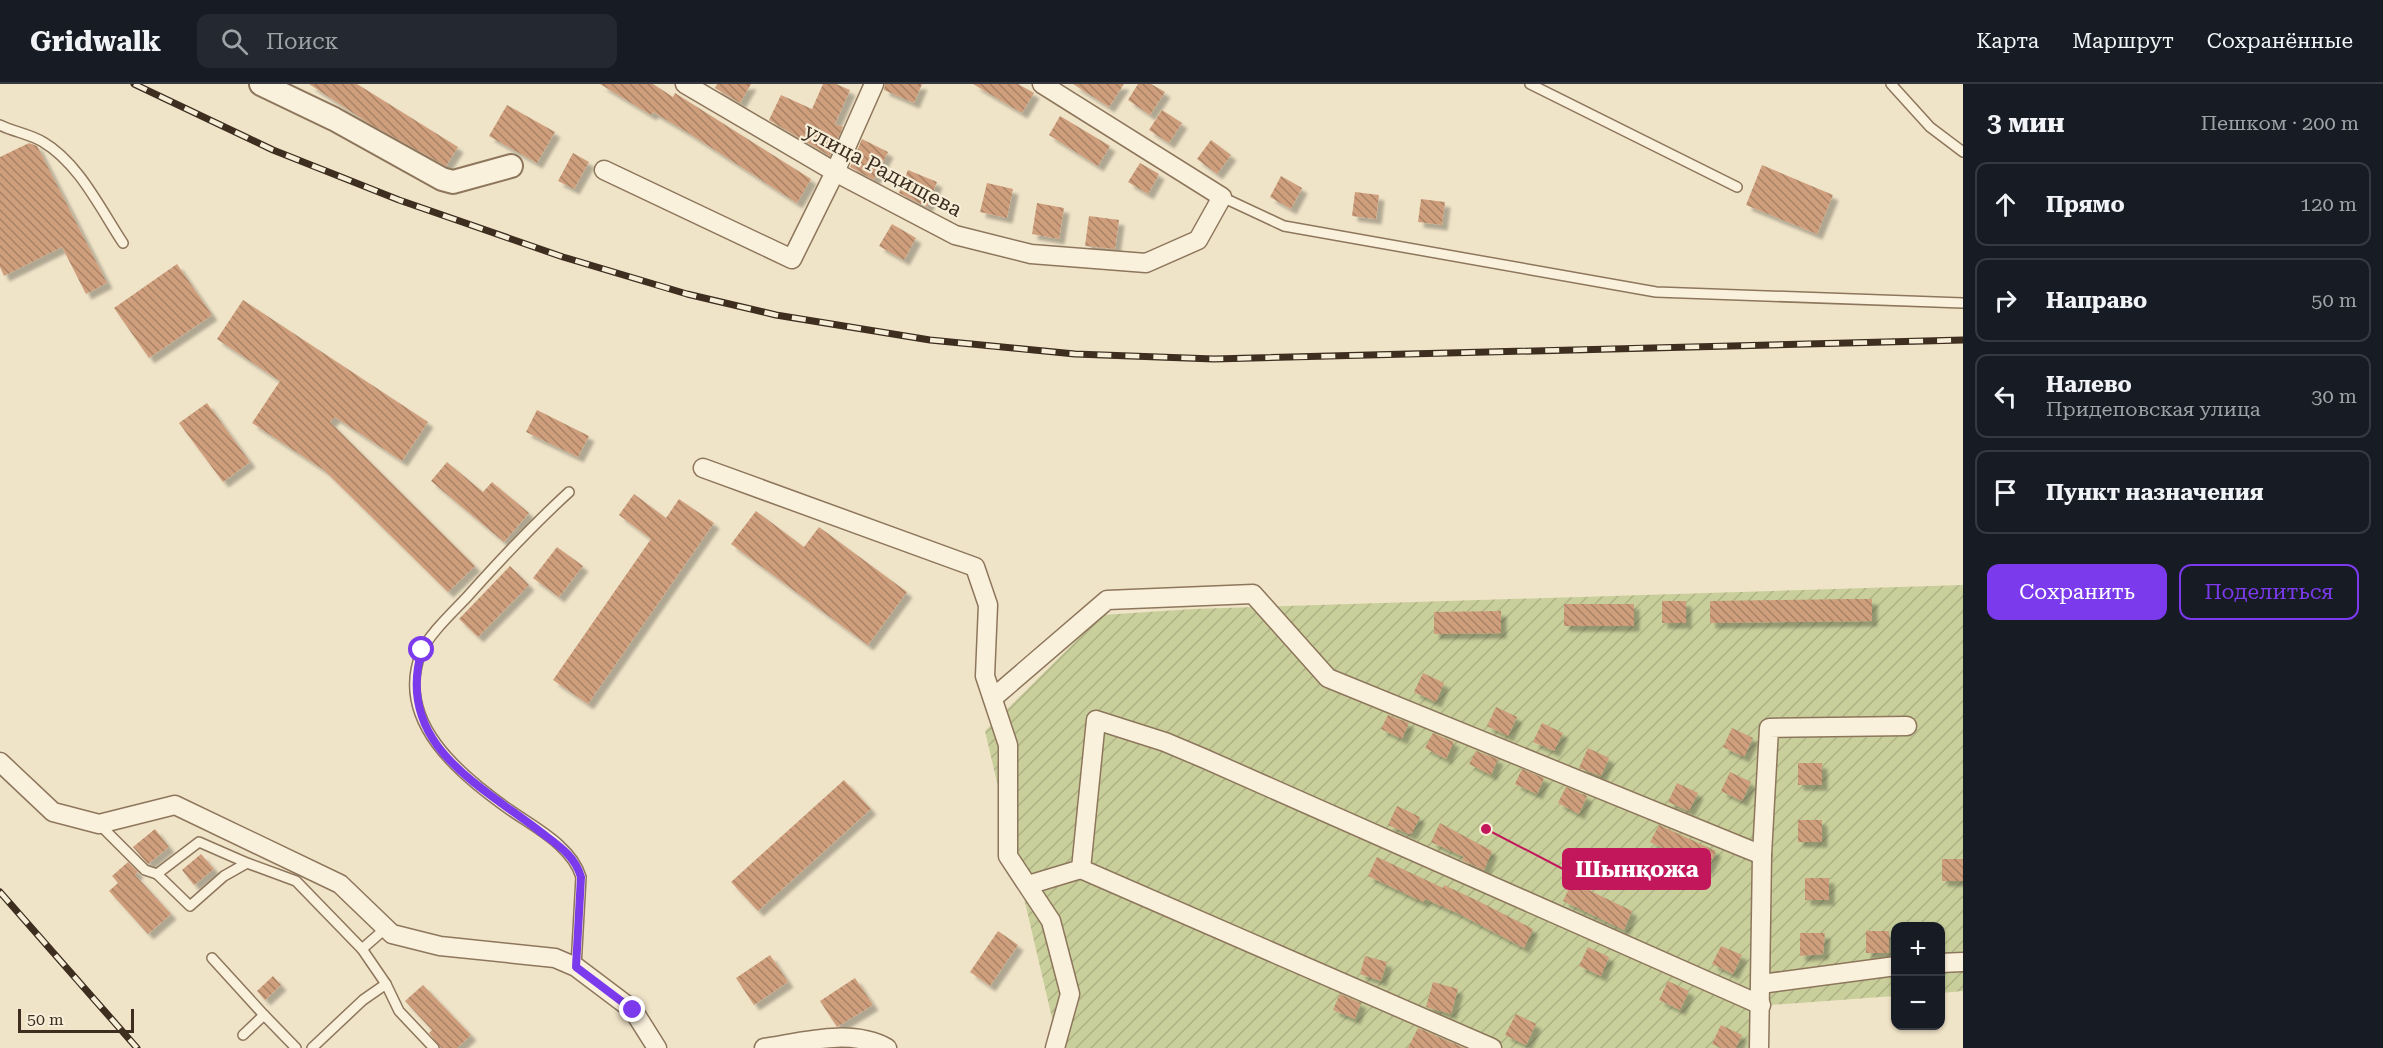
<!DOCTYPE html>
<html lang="ru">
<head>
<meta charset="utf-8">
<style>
  :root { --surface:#171b24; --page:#242831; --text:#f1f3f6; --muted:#9ea1a6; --line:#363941; --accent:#7c3aed }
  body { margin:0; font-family:"Roboto Serif",serif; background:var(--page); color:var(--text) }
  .controls { position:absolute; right:18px; bottom:18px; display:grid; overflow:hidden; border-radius:12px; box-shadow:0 2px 4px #0004 }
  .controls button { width:54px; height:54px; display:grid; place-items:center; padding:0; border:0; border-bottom:2px solid var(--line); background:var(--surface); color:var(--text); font:30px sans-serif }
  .scale { position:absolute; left:18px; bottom:15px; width:116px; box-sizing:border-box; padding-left:6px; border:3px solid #3d2e20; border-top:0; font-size:16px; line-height:21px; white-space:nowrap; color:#3d2e20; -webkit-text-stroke:4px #f7eed8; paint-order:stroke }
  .stop { position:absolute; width:18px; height:18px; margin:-14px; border:4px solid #7c3aed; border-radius:50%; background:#fff }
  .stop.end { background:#7c3aed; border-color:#fff; box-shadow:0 2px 6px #0008 }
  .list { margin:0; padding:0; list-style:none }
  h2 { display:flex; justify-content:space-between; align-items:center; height:78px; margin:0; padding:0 24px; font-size:26px }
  h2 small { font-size:20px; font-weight:400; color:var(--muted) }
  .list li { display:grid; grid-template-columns:39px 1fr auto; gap:18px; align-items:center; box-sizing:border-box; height:84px; margin:0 12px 12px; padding:0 12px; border:2px solid var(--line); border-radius:12px }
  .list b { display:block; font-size:22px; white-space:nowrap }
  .list p { margin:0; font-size:20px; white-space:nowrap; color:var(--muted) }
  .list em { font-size:20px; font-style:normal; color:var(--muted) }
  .actions { display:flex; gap:12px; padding:18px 24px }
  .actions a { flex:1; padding:14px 0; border:2px solid var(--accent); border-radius:12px; text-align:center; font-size:21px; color:var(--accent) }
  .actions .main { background:var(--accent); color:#fff }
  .icon { flex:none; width:33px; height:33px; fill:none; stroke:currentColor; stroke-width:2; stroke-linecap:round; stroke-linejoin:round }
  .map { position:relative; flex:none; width:1963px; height:964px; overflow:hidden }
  header { display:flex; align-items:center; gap:36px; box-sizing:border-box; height:84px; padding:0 30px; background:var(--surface); border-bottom:2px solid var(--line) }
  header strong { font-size:28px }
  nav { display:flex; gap:33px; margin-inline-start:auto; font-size:21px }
  .search { width:420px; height:54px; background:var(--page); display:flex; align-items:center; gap:15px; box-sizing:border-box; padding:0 21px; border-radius:12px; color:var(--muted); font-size:22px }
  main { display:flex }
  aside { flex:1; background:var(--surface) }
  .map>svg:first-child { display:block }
  .garden { fill:url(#garden-furrows) }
  .building { fill:url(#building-back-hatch); filter:url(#shadow) }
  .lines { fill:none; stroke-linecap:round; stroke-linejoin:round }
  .service-casing { stroke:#8d765c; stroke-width:12 }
  .minor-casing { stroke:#8d765c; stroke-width:21 }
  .tertiary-casing { stroke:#8d765c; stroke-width:26 }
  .service { stroke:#faf1dc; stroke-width:9 }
  .minor { stroke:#faf1dc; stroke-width:18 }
  .tertiary { stroke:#faf1dc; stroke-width:22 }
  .rail-casing { stroke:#3d2e20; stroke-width:7 }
  .rail { stroke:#f7eed8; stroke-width:4.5; stroke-dasharray:14; stroke-linecap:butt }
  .route { stroke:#7c3aed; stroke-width:8 }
  .labels { text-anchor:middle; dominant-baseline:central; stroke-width:4.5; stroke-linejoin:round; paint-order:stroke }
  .street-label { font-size:21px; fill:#3d2e20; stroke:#f7eed8 }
  .leader { fill:none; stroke:#c2185b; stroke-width:2 }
  .callout-dot { fill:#c2185b; stroke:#f7eed8; stroke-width:2 }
  .callout { fill:#c2185b; stroke:#c2185b; stroke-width:2 }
  .callout-label { font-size:22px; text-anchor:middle; font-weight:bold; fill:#fff }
</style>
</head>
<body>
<header>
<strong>Gridwalk</strong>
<div class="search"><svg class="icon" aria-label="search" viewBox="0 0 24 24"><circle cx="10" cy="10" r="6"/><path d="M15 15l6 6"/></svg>Поиск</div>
<nav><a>Карта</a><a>Маршрут</a><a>Сохранённые</a></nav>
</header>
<main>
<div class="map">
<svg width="1963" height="964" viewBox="0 0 1963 964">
  <defs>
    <pattern id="garden-furrows" width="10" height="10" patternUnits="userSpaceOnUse" patternTransform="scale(1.5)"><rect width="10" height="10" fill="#c9cf9b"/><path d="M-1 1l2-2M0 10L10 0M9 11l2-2" fill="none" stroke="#aeb285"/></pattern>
    <pattern id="building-back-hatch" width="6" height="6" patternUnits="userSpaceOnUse" patternTransform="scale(1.5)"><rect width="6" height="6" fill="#cf9f7d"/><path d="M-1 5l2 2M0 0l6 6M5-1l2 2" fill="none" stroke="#a98266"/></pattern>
    <filter id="shadow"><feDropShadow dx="5.5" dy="5.5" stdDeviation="1.5" flood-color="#0004"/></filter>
  </defs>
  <rect width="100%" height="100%" fill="#f0e4c8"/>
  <path class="garden" d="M 1963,501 L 1963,907 L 1941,909 L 1940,842 L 1896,842 L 1895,912 L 1770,921 L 1765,964 L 1059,964 L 985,647 L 1102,531 L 1193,525 Z"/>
  <g class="building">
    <path d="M 309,0 L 357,0 L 458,63 L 446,82 L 370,40 Z"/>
    <path d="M 600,0 L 653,0 L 673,13 L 675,9 L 811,95 L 797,119 L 687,48 L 653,28 L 651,31 Z"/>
    <path d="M 717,0 L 751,0 L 740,19 L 715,4 Z"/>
    <path d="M 823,0 L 836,0 L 850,6 L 835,40 L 843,43 L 830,72 L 769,36 L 781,11 L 812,25 Z"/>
    <path d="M 885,0 L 922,0 L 914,19 L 884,6 Z"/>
    <path d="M 973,0 L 1018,0 L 1034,9 L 1022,29 Z"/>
    <path d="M 1073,0 L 1124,0 L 1109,23 Z"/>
    <path d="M 1138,0 L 1151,0 L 1165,8 L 1150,31 L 1128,16 Z"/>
    <path d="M 507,21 L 555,48 L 537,79 L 489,52 Z"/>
    <path d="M 1162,26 L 1182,39 L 1169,59 L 1149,46 Z"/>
    <path d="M 1060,32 L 1110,62 L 1098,82 L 1049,51 Z"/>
    <path d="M 862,55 L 888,68 L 874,96 L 850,83 Z"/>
    <path d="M 1211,56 L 1231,71 L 1217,90 L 1197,75 Z"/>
    <path d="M 29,59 L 37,62 L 107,199 L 86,210 L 62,163 L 4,192 L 0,183 L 0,73 Z"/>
    <path d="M 573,69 L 589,78 L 574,105 L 558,97 Z"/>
    <path d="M 1140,79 L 1159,90 L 1148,110 L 1128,98 Z"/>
    <path d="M 1762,81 L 1833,111 L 1817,150 L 1746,121 Z"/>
    <path d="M 908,86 L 937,98 L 927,123 L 899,109 Z"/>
    <path d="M 1281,92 L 1302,104 L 1291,125 L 1270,113 Z"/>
    <path d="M 987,99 L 1013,105 L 1007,134 L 980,128 Z"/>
    <path d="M 1355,108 L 1379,111 L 1376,135 L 1352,132 Z"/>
    <path d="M 1421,115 L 1445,118 L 1442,141 L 1418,138 Z"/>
    <path d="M 1037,119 L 1064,124 L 1059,155 L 1032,150 Z"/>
    <path d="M 1089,132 L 1119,136 L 1115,165 L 1085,162 Z"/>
    <path d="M 892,140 L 916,154 L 904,176 L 879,162 Z"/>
    <path d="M 177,180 L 212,231 L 149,274 L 114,224 Z"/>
    <path d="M 243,216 L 428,338 L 402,377 L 335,333 L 330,338 L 475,482 L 448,508 L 324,386 L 252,339 L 280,297 L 217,255 Z"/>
    <path d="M 207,319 L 250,378 L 223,398 L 179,339 Z"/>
    <path d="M 537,326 L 589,352 L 578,373 L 526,348 Z"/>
    <path d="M 447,378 L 483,408 L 492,398 L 529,429 L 504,458 L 431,397 Z"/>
    <path d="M 634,410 L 666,434 L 679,415 L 714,439 L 588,620 L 553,596 L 651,455 L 619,431 Z"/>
    <path d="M 756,427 L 804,463 L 819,443 L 907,508 L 868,561 L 731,460 Z"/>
    <path d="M 557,463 L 583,482 L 559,513 L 533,494 Z"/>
    <path d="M 510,482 L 529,501 L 478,553 L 459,535 Z"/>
    <path d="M 1848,515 L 1872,515 L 1872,537 L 1710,539 L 1710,517 Z"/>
    <rect x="1662" y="517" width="24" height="22"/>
    <rect x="1564" y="520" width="70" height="22"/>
    <path d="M 1501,527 L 1501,549 L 1434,550 L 1434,528 Z"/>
    <path d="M 1423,589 L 1444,599 L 1436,618 L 1414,608 Z"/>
    <path d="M 1496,623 L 1517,633 L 1508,652 L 1487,642 Z"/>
    <path d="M 1388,631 L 1409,639 L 1402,655 L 1381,645 Z"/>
    <path d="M 1542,639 L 1563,649 L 1554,667 L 1533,658 Z"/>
    <path d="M 1732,644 L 1753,654 L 1744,673 L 1723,663 Z"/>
    <path d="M 1433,649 L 1454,658 L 1446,675 L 1425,664 Z"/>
    <path d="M 1588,664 L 1609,674 L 1601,692 L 1579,684 Z"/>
    <path d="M 1476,667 L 1498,675 L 1491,691 L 1469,680 Z"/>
    <rect x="1798" y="679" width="24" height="22"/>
    <path d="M 1522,685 L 1544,694 L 1537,710 L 1515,700 Z"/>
    <path d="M 1730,688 L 1751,698 L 1742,717 L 1721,707 Z"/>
    <path d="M 844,696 L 871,725 L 758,827 L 731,798 Z"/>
    <path d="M 1677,699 L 1698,709 L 1689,727 L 1668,718 Z"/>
    <path d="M 1566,703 L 1587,712 L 1579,730 L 1558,719 Z"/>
    <path d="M 1397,722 L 1420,733 L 1412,749 L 1409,750 L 1388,741 Z"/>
    <rect x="1798" y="736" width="24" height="22"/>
    <path d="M 1440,739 L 1492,767 L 1484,786 L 1462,776 L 1464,773 L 1431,758 Z"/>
    <path d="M 1659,741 L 1716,767 L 1707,786 L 1650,758 Z"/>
    <path d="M 155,745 L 169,763 L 148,780 L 133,763 Z"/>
    <path d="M 201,770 L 214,785 L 194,801 L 182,786 Z"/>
    <path d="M 1377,773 L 1443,804 L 1444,801 L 1480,818 L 1533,845 L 1524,864 L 1457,829 L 1425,815 L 1423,818 L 1368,792 Z"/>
    <rect x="1942" y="775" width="21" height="22"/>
    <path d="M 128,778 L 138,788 L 135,791 L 171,830 L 148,850 L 109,807 L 118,799 L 112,792 Z"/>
    <rect x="1805" y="794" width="24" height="22"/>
    <path d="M 1572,798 L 1632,827 L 1624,846 L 1563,817 Z"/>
    <path d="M 998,847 L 1018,861 L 990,902 L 970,888 Z"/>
    <rect x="1866" y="847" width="23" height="22"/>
    <path d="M 1800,849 L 1825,849 L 1823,870 L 1800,872 Z"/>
    <path d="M 1721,862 L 1742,871 L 1733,890 L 1712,880 Z"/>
    <path d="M 1588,863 L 1609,873 L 1601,892 L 1579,882 Z"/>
    <path d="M 770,871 L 788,898 L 754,921 L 736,894 Z"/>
    <path d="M 1365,872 L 1387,878 L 1381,897 L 1360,890 Z"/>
    <path d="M 273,892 L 281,901 L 265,916 L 257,907 Z"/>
    <path d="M 855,894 L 873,921 L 837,943 L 820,917 Z"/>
    <path d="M 1668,897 L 1689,907 L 1680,926 L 1659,916 Z"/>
    <path d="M 1433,898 L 1458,905 L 1451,930 L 1426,923 Z"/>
    <path d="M 423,901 L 471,951 L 457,964 L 441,964 L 429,949 L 432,946 L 405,917 Z"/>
    <path d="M 1340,910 L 1361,919 L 1355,935 L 1333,926 Z"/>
    <path d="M 1516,930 L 1536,940 L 1526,961 L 1505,951 Z"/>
    <path d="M 1721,941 L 1742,951 L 1736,964 L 1721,964 L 1712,960 Z"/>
    <path d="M 1418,944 L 1464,964 L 1408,964 Z"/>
  </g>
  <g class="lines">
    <g class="service-casing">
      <g id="service">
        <path d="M 1530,0 L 1737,103"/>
        <path d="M 1891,0 L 1930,43 L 1963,68"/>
        <path d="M 0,41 C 14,48 30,50 43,58 C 79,79 101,126 123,159"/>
        <path d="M 1222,113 L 1284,142 L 1656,208 L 1963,219"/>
        <path d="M 569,408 C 533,441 500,476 467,513 C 454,527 428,551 421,569 C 394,637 460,691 510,726 C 534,743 572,762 581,793 L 576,883"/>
        <path d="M 99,740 L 145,786 L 157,790"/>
        <path d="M 247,779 L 199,758 L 157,790 L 190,822 L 224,792 L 247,779 L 296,797 L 362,865"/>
        <path d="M 386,844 L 362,865 L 386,900 L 399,927 L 434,964"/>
        <path d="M 212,874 L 264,931"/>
        <path d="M 243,951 L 264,931 L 296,964"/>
        <path d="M 312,964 L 363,916 L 386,900"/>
      </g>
    </g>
    <g class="minor-casing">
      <g id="minor">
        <path d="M 685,0 L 835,88 L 955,151 L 1031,170 L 1146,179 L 1198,156 L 1222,113 L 1042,0"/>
        <path d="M 604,86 L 792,175 L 835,88 L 874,0"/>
        <path d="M 703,384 L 975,483 L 988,521 L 985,592 L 1008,661 L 1008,772 L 1051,837 L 1070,910 L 1055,964"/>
        <path d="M 993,614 L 1107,516 L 1253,510 L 1328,594 L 1762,771"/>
        <path d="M 0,678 L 53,728 L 99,740 L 175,721 L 340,800 L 392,850 L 440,862 L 555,874 L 576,883 L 633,926 L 657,964"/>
        <path d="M 1081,785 L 1492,964"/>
        <path d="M 1028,801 L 1081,785 L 1096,636 L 1165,658 L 1203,674 L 1761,921"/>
        <path d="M 1940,879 L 1963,878"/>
        <path d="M 1761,900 L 1896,882"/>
        <path d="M 764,964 C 803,958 851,944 887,964"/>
        <path d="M 1759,964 L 1762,771 L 1769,644 L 1907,642"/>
      </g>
    </g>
    <g class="tertiary-casing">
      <path id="tertiary" d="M 261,0 L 334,35 L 442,95 L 453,98 L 511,82"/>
    </g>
    <use href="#service" class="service"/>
    <use href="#minor" class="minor"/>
    <use href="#tertiary" class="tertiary"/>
    <g class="rail-casing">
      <g id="rail">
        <path d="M 134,0 L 273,66 L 399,116 L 563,173 L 687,210 L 776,231 L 930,256 L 1075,270 L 1214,275 L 1963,256"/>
        <path d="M 0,808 L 137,964"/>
      </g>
    </g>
    <use href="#rail" class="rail"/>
  </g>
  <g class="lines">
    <path class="route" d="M 422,566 C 394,660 480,701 542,749 C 559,762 575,772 581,793 L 576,883 L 633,926"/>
  </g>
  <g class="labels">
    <g class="street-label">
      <text transform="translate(883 86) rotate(28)">улица Радищева</text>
    </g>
  </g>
  <path class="leader" d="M1486 745L1563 785"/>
  <circle class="callout-dot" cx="1486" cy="745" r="6"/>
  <rect class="callout" x="1563" y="765" width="147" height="40" rx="6"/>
  <g class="callout-label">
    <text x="1637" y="793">Шынқожа</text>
  </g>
</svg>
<div class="controls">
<button>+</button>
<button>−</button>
</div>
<div class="scale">50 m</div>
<div class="stop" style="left:422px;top:566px"></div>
<div class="stop end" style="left:633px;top:926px"></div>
</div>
<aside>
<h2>3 мин<small>Пешком · 200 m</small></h2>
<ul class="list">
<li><svg class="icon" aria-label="ahead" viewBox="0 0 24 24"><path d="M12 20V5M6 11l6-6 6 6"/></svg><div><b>Прямо</b></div><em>120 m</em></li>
<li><svg class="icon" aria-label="right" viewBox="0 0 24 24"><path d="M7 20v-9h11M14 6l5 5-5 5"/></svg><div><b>Направо</b></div><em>50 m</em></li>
<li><svg class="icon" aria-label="left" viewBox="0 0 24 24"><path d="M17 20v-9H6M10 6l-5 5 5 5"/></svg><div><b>Налево</b><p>Придеповская улица</p></div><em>30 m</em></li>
<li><svg class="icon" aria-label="arrive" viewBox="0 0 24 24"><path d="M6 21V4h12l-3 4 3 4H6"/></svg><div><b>Пункт назначения</b></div></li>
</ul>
<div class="actions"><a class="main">Сохранить</a><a>Поделиться</a></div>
</aside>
</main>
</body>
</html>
